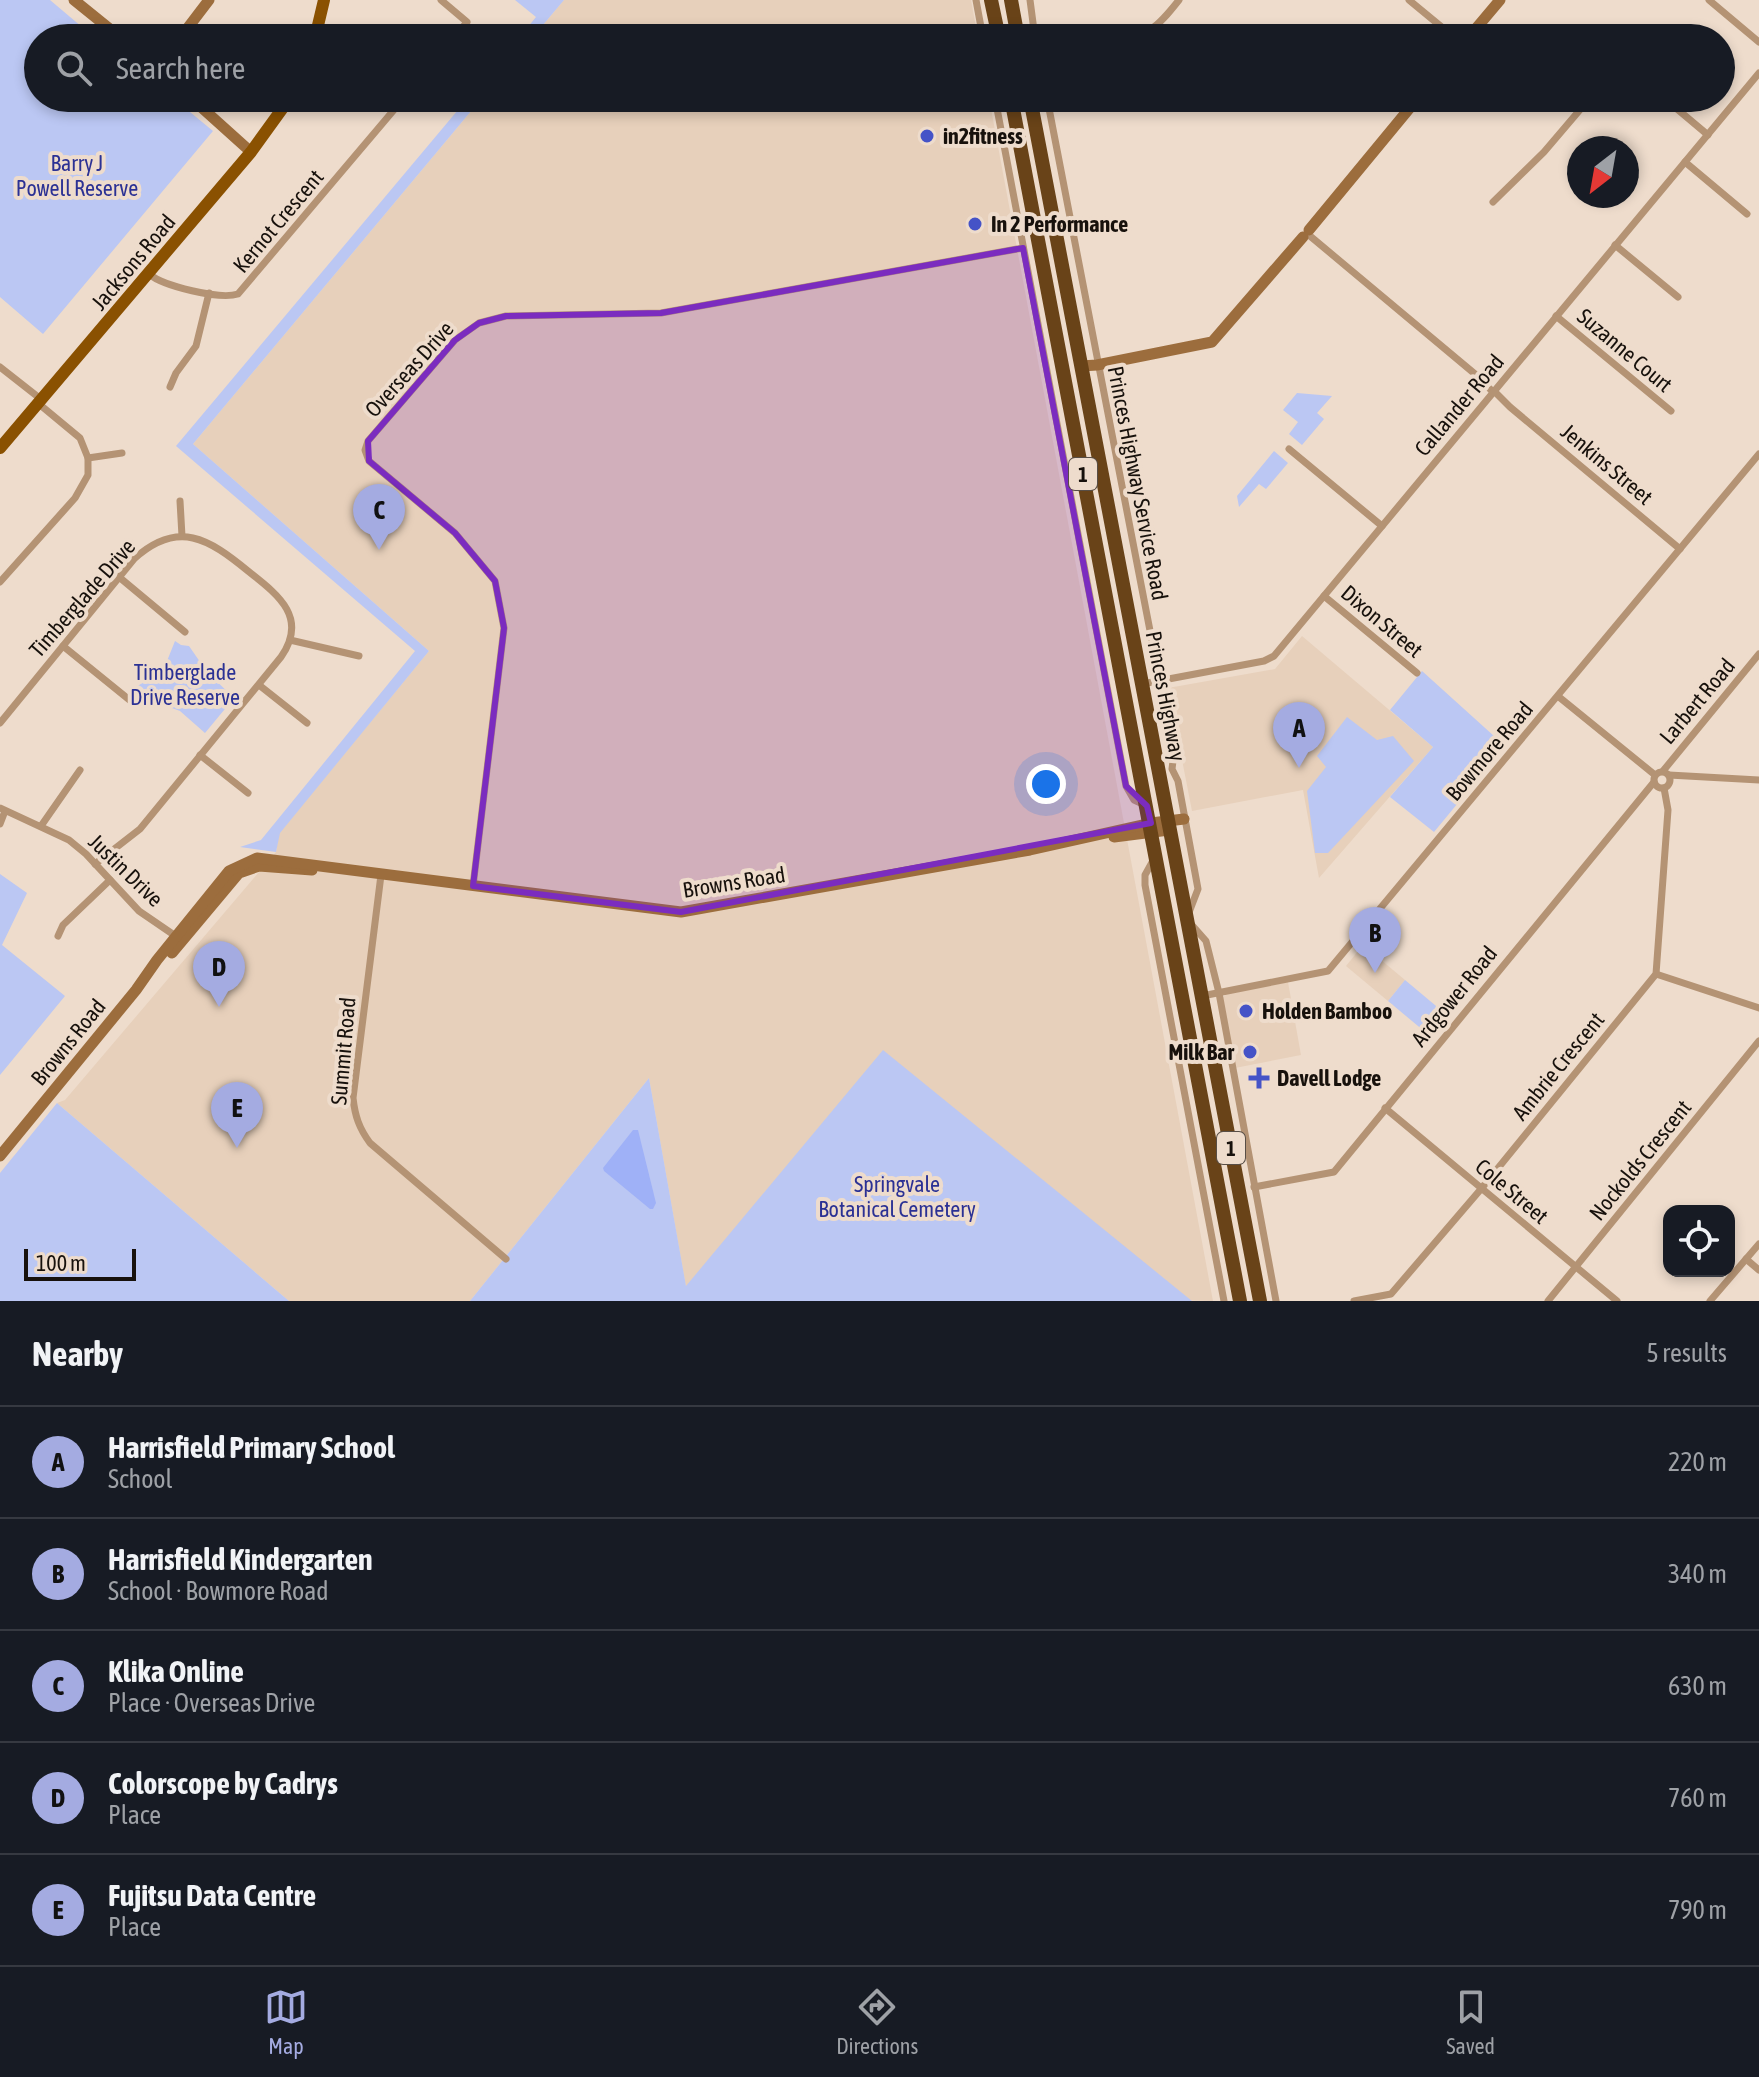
<!DOCTYPE html>
<html lang="en">
<head>
<meta charset="utf-8">
<style>
  :root { --surface:#171b24; --page:#242831; --text:#f1f3f6; --muted:#9ea1a6; --line:#363941; --accent:#a4abe1 }
  body { margin:0; font-family:"Asap Condensed",sans-serif; background:var(--page); color:var(--text) }
  .controls { position:absolute; right:24px; bottom:24px; display:grid; overflow:hidden; border-radius:16px; box-shadow:0 4px 12px #0003 }
  .controls button { width:72px; height:72px; display:grid; place-items:center; padding:0; border:0; border-bottom:2px solid var(--line); background:var(--surface); color:var(--text); font:40px sans-serif }
  .compass { position:absolute; left:1567px; top:136px; width:72px; height:72px; border-radius:50%; background:var(--surface); box-shadow:0 4px 12px #0003; rotate:211deg }
  .scale { position:absolute; left:24px; bottom:20px; width:112px; box-sizing:border-box; padding-left:8px; border:4px solid #17110c; border-top:0; font-size:22px; line-height:28px; white-space:nowrap; color:#17110c; -webkit-text-stroke:6px #eedccc; paint-order:stroke }
  .you { position:absolute; left:1046px; top:784px; width:28px; height:28px; margin:-20px; border:6px solid #fff; border-radius:50%; background:#1a73e8; box-shadow:0 0 0 12px #1a73e833 }
  .badge { display:grid; place-items:center; width:52px; height:52px; border-radius:50%; background:var(--accent); color:#111; font-size:26px; font-weight:700 }
  .pin { position:absolute; translate:-50% -66px; filter:drop-shadow(0 2px 4px #0008) }
  .pin::after { content:''; position:absolute; top:42px; width:28px; height:24px; background:inherit; clip-path:polygon(0 0,100% 0,50% 100%) }
  .list { margin:0; padding:0; list-style:none }
  h2 { display:flex; justify-content:space-between; align-items:center; height:104px; margin:0; padding:0 32px; font-size:34px }
  h2 small { font-size:26px; font-weight:400; color:var(--muted) }
  .list li { display:grid; grid-template-columns:52px 1fr auto; gap:24px; align-items:center; box-sizing:border-box; height:112px; padding:0 32px; border-top:2px solid var(--line) }
  .list b { display:block; font-size:30px; white-space:nowrap }
  .list p { margin:0; font-size:26px; white-space:nowrap; color:var(--muted) }
  .list em { font-size:26px; font-style:normal; color:var(--muted) }
  .icon { flex:none; width:44px; height:44px; fill:none; stroke:currentColor; stroke-width:2; stroke-linecap:round; stroke-linejoin:round }
  .map { position:relative; flex:none; width:1759px; height:1301px; overflow:hidden }
  .search { position:absolute; background:var(--surface); box-shadow:0 4px 12px #0003; left:24px; right:24px; top:24px; height:88px; display:flex; align-items:center; gap:20px; box-sizing:border-box; padding:0 28px; border-radius:44px; color:var(--muted); font-size:30px }
  .sheet { height:664px; background:var(--surface) }
  nav { display:flex; justify-content:space-around; align-items:center; box-sizing:border-box; height:112px; border-top:2px solid var(--line); background:var(--surface); font-size:22px; color:var(--muted) }
  nav a { display:grid; justify-items:center; gap:4px }
  nav .on { color:var(--accent) }
  .map>svg:first-child { display:block }
  .built { fill:#e7d0bb }
  .green { fill:#bbc7f3 }
  .water { fill:#9fb1f7 }
  .lines { fill:none; stroke-linecap:round; stroke-linejoin:round }
  .street { stroke:#b49374; stroke-width:7 }
  .secondary { stroke:#9c6d3d; stroke-width:11 }
  .primary { stroke:#8a5101; stroke-width:12 }
  .highway { stroke:#694318; stroke-width:14 }
  .marked { fill:#7b2cbf; fill-opacity:0.2; stroke:#7b2cbf; stroke-width:6; stroke-linejoin:round }
  .poi-dot { fill:#4553c7; stroke:#eedccc; stroke-width:3 }
  .labels { text-anchor:middle; dominant-baseline:central; stroke-width:8; stroke-linejoin:round; paint-order:stroke }
  .shield { fill:#eedccc; stroke:#584e46; stroke-width:2 }
  .shield-label { font-size:20px; font-weight:bold; fill:#17110c }
  .poi-label { font-size:22px; font-weight:bold; fill:#17110c; stroke:#eedccc; text-anchor:start }
  .park-label { font-size:22px; fill:#2b3194; stroke:#eedccc }
  .street-label { font-size:22px; fill:#17110c; stroke:#eedccc }
</style>
</head>
<body>
<div class="map">
<svg width="1759" height="1301" viewBox="0 0 1759 1301">
  <rect width="100%" height="100%" fill="#eedccc"/>
  <g class="built">
    <path d="M 564,0 L 971,0 L 978,38 L 532,38 Z"/>
    <path d="M 482,98 L 989,98 L 1213,1301 L 686,1287 L 649,1078 L 470,1301 L 289,1301 L 57,1103 L 65,1100 L 276,852 L 279,833 L 429,651 L 193,444 Z"/>
    <path d="M 1302,636 L 1433,747 L 1319,878 L 1303,790 L 1192,811 L 1168,688 L 1275,669 Z"/>
    <path d="M 1363,945 L 1405,980 L 1388,1001 L 1346,966 Z"/>
    <path d="M 1288,982 L 1301,1055 L 1235,1068 L 1223,997 L 1227,994 Z"/>
  </g>
  <g class="green">
    <path d="M 0,0 L 50,0 L 95,38 L 38,38 L 38,98 L 173,98 L 213,131 L 43,334 L 0,297 Z"/>
    <path d="M 515,0 L 564,0 L 532,38 L 519,38 L 536,17 Z"/>
    <path d="M 468,98 L 482,98 L 193,444 L 429,651 L 280,833 L 276,852 L 240,847 L 261,840 L 415,651 L 176,446 Z"/>
    <path d="M 1297,393 L 1332,396 L 1317,413 L 1324,419 L 1302,445 L 1289,434 L 1298,422 L 1283,410 Z"/>
    <path d="M 1274,451 L 1288,463 L 1266,489 L 1259,484 L 1239,507 L 1237,496 Z"/>
    <path d="M 175,641 L 181,645 L 189,646 L 207,672 L 234,698 L 205,733 L 180,711 L 145,698 L 141,690 L 134,688 L 163,671 Z"/>
    <path d="M 1422,671 L 1505,746 L 1434,832 L 1390,797 L 1433,747 L 1390,710 Z"/>
    <path d="M 1347,717 L 1377,740 L 1393,736 L 1414,761 L 1328,853 L 1315,853 L 1307,791 L 1326,767 L 1317,756 Z"/>
    <path d="M 0,874 L 27,893 L 2,945 L 65,996 L 0,1075 Z"/>
    <path d="M 1405,980 L 1448,1016 L 1430,1036 L 1388,1001 Z"/>
    <path d="M 883,1050 L 1192,1301 L 470,1301 L 649,1078 L 686,1286 Z"/>
    <path d="M 57,1103 L 289,1301 L 0,1301 L 0,1173 Z"/>
  </g>
  <path class="water" d="M 633,1130 L 638,1130 L 656,1203 L 653,1209 L 650,1209 L 604,1171 L 603,1168 Z"/>
  <g class="lines">
    <g class="street">
      <path d="M 441,0 L 467,22 L 454,38"/>
      <path d="M 976,0 L 983,38"/>
      <path d="M 1030,0 L 1035,38"/>
      <path d="M 1409,0 L 1455,38"/>
      <path d="M 1709,0 L 1759,42"/>
      <path d="M 1110,38 C 1152,31 1152,34 1179,0"/>
      <path d="M 995,98 L 1126,786 L 1134,800 L 1145,805"/>
      <path d="M 1047,98 L 1158,672 L 1173,761 L 1172,769 L 1178,781 L 1198,889 L 1188,915"/>
      <path d="M 1664,98 L 1708,135"/>
      <path d="M 1685,162 L 1747,214"/>
      <path d="M 1493,202 L 1544,152 L 1590,98"/>
      <path d="M 1310,236 L 1475,374 L 1493,392"/>
      <path d="M 1615,245 L 1678,297"/>
      <path d="M 149,274 C 163,286 220,300 238,294 L 404,98"/>
      <path d="M 1556,316 L 1671,411"/>
      <path d="M 0,367 L 42,400"/>
      <path d="M 170,387 L 176,373 L 196,346 L 209,293"/>
      <path d="M 1494,391 L 1510,407 L 1680,549"/>
      <path d="M 1289,449 L 1382,526"/>
      <path d="M 88,458 L 122,453"/>
      <path d="M 180,501 L 182,536"/>
      <path d="M 119,577 L 185,632"/>
      <path d="M 0,582 L 75,498 L 88,475 L 88,458 L 80,438 L 39,404"/>
      <path d="M 1324,596 L 1417,673"/>
      <path d="M 290,640 L 359,656"/>
      <path d="M 63,646 L 132,702"/>
      <path d="M 1142,684 L 1264,661 L 1274,656 L 1759,73"/>
      <path d="M 259,685 L 307,723"/>
      <path d="M 1559,697 L 1655,775"/>
      <path d="M 0,723 L 134,559 C 178,519 209,539 248,571 C 277,594 309,617 281,657 L 140,829 L 95,864"/>
      <path d="M 200,755 L 248,793"/>
      <path d="M 1663,771 L 1759,654"/>
      <circle cx="1662" cy="780" r="8"/>
      <path d="M 1669,775 L 1759,780"/>
      <path d="M 0,808 L 69,840 L 86,854 L 139,911 L 177,937"/>
      <path d="M 0,824 L 5,811"/>
      <path d="M 41,826 L 80,770"/>
      <path d="M 1155,857 L 1145,875 L 1145,885 L 1224,1301"/>
      <path d="M 381,875 L 353,1098 C 355,1116 359,1128 370,1143 L 506,1259"/>
      <path d="M 473,886 L 504,628 L 495,581 L 455,533 L 369,461 L 365,450 L 368,441 L 455,340 L 479,323 L 506,316 L 661,313 L 1023,248"/>
      <path d="M 1191,924 L 1206,941 L 1219,993 L 1276,1301"/>
      <path d="M 58,936 L 63,925 L 110,880"/>
      <path d="M 1656,974 L 1759,1008"/>
      <path d="M 1202,996 L 1328,971 L 1759,454"/>
      <path d="M 1385,1108 L 1617,1301"/>
      <path d="M 1254,1187 L 1334,1172 L 1654,782"/>
      <path d="M 1746,1259 L 1759,1270"/>
      <path d="M 1354,1301 L 1391,1294 L 1481,1189 L 1656,974 L 1668,810 L 1664,788"/>
      <path d="M 1548,1301 L 1759,1041"/>
      <path d="M 1710,1301 L 1759,1244"/>
    </g>
    <g class="secondary">
      <path d="M 74,0 L 121,38"/>
      <path d="M 180,38 L 209,0"/>
      <path d="M 1468,38 L 1500,0"/>
      <path d="M 191,98 L 251,152"/>
      <path d="M 1309,230 L 1418,98"/>
      <path d="M 1081,366 L 1097,365 L 1212,342 L 1303,237"/>
      <path d="M 1114,837 L 1169,830"/>
      <path d="M 172,953 L 239,873 L 259,866 L 312,870"/>
      <path d="M 0,1156 L 136,990 L 157,960 L 229,871 L 257,858 L 681,912 L 1030,850 L 1151,823 L 1184,819"/>
    </g>
    <g class="primary">
      <path d="M 315,38 L 324,0"/>
      <path d="M 0,448 L 251,152 L 290,98"/>
    </g>
    <g class="highway">
      <path d="M 991,0 L 999,38"/>
      <path d="M 1011,0 L 1018,38"/>
      <path d="M 1011,98 L 1240,1301"/>
      <path d="M 1030,98 L 1260,1301"/>
    </g>
  </g>
  <path class="marked" d="M 1023,248 L 1126,786 L 1147,806 L 1151,823 L 681,912 L 473,886 L 504,628 L 495,581 L 455,533 L 369,461 L 368,441 L 455,340 L 479,323 L 506,316 L 661,313 Z"/>
  <g class="poi-dot">
    <circle cx="927" cy="136" r="8"/>
    <circle cx="975" cy="224" r="8"/>
    <circle cx="1246" cy="1011" r="8"/>
    <circle cx="1250" cy="1052" r="8"/>
    <path d="M1255 1066h8v8h8v8h-8v8h-8v-8h-8v-8h8z"/>
  </g>
  <g class="labels">
    <g class="shield">
      <rect x="1069" y="458" width="28" height="32" rx="6"/>
      <rect x="1217" y="1132" width="28" height="32" rx="6"/>
    </g>
    <g class="shield-label">
      <text x="1083" y="474">1</text>
      <text x="1231" y="1148">1</text>
    </g>
    <g class="poi-label">
      <text x="943" y="136">in2fitness</text>
      <text x="991" y="224">In 2 Performance</text>
      <text x="1262" y="1011">Holden Bamboo</text>
      <text x="1234" y="1052" text-anchor="end">Milk Bar</text>
      <text x="1277" y="1078">Davell Lodge</text>
    </g>
    <g class="park-label">
      <text x="77" y="163">Barry J<tspan x="77" dy="25">Powell Reserve</tspan></text>
      <text x="185" y="672">Timberglade<tspan x="185" dy="25">Drive Reserve</tspan></text>
      <text x="897" y="1184">Springvale<tspan x="897" dy="25">Botanical Cemetery</tspan></text>
    </g>
    <g class="street-label">
      <text transform="translate(278 221) rotate(-50)">Kernot Crescent</text>
      <text transform="translate(133 262) rotate(-50)">Jacksons Road</text>
      <text transform="translate(1625 350) rotate(40)">Suzanne Court</text>
      <text transform="translate(409 369) rotate(-48)">Overseas Drive</text>
      <text transform="translate(1459 405) rotate(-50)">Callander Road</text>
      <text transform="translate(1607 464) rotate(40)">Jenkins Street</text>
      <text transform="translate(1138 483) rotate(79)">Princes Highway Service Road</text>
      <text transform="translate(82 598) rotate(-49)">Timberglade Drive</text>
      <text transform="translate(1382 621) rotate(40)">Dixon Street</text>
      <text transform="translate(1166 696) rotate(79)">Princes Highway</text>
      <text transform="translate(1697 701) rotate(-50)">Larbert Road</text>
      <text transform="translate(1489 751) rotate(-50)">Bowmore Road</text>
      <text transform="translate(126 870) rotate(44)">Justin Drive</text>
      <text transform="translate(734 882) rotate(-9)">Browns Road</text>
      <text transform="translate(1454 996) rotate(-51)">Ardgower Road</text>
      <text transform="translate(68 1042) rotate(-51)">Browns Road</text>
      <text transform="translate(343 1051) rotate(-85)">Summit Road</text>
      <text transform="translate(1558 1066) rotate(-51)">Ambrie Crescent</text>
      <text transform="translate(1640 1160) rotate(-51)">Nockolds Crescent</text>
      <text transform="translate(1512 1191) rotate(40)">Cole Street</text>
    </g>
  </g>
</svg>
<div class="controls">
<button><svg class="icon" aria-label="locate" viewBox="0 0 24 24"><circle cx="12" cy="12" r="6"/><path d="M12 2v4M12 18v4M2 12h4M18 12h4"/></svg></button>
</div>
<svg class="compass" viewBox="-18 -18 36 36"><path d="M0-13l5 13h-10z" fill="#e53935"/><path d="M0 13l5-13h-10z" fill="#9ea1a6"/></svg>
<div class="scale">100 m</div>
<div class="you"></div>
<div class="pin badge" style="left:1299px;top:768px">A</div>
<div class="pin badge" style="left:1375px;top:973px">B</div>
<div class="pin badge" style="left:379px;top:550px">C</div>
<div class="pin badge" style="left:219px;top:1007px">D</div>
<div class="pin badge" style="left:237px;top:1148px">E</div>
<div class="search"><svg class="icon" aria-label="search" viewBox="0 0 24 24"><circle cx="10" cy="10" r="6"/><path d="M15 15l6 6"/></svg>Search here</div>
</div>
<section class="sheet">
<h2>Nearby<small>5 results</small></h2>
<ul class="list">
<li><span class="badge">A</span><div><b>Harrisfield Primary School</b><p>School</p></div><em>220 m</em></li>
<li><span class="badge">B</span><div><b>Harrisfield Kindergarten</b><p>School · Bowmore Road</p></div><em>340 m</em></li>
<li><span class="badge">C</span><div><b>Klika Online</b><p>Place · Overseas Drive</p></div><em>630 m</em></li>
<li><span class="badge">D</span><div><b>Colorscope by Cadrys</b><p>Place</p></div><em>760 m</em></li>
<li><span class="badge">E</span><div><b>Fujitsu Data Centre</b><p>Place</p></div><em>790 m</em></li>
</ul>
</section>
<nav>
<a class="on"><svg class="icon" aria-label="map" viewBox="0 0 24 24"><path d="M3 6l6-2 6 2 6-2v14l-6 2-6-2-6 2zM9 4v14M15 6v14"/></svg>Map</a>
<a><svg class="icon" aria-label="directions" viewBox="0 0 24 24"><path d="M12 3l9 9-9 9-9-9zM9 14v-3h6M13 9l2 2-2 2"/></svg>Directions</a>
<a><svg class="icon" aria-label="saved" viewBox="0 0 24 24"><path d="M7 4h10v16l-5-4-5 4z"/></svg>Saved</a>
</nav>
</body>
</html>
